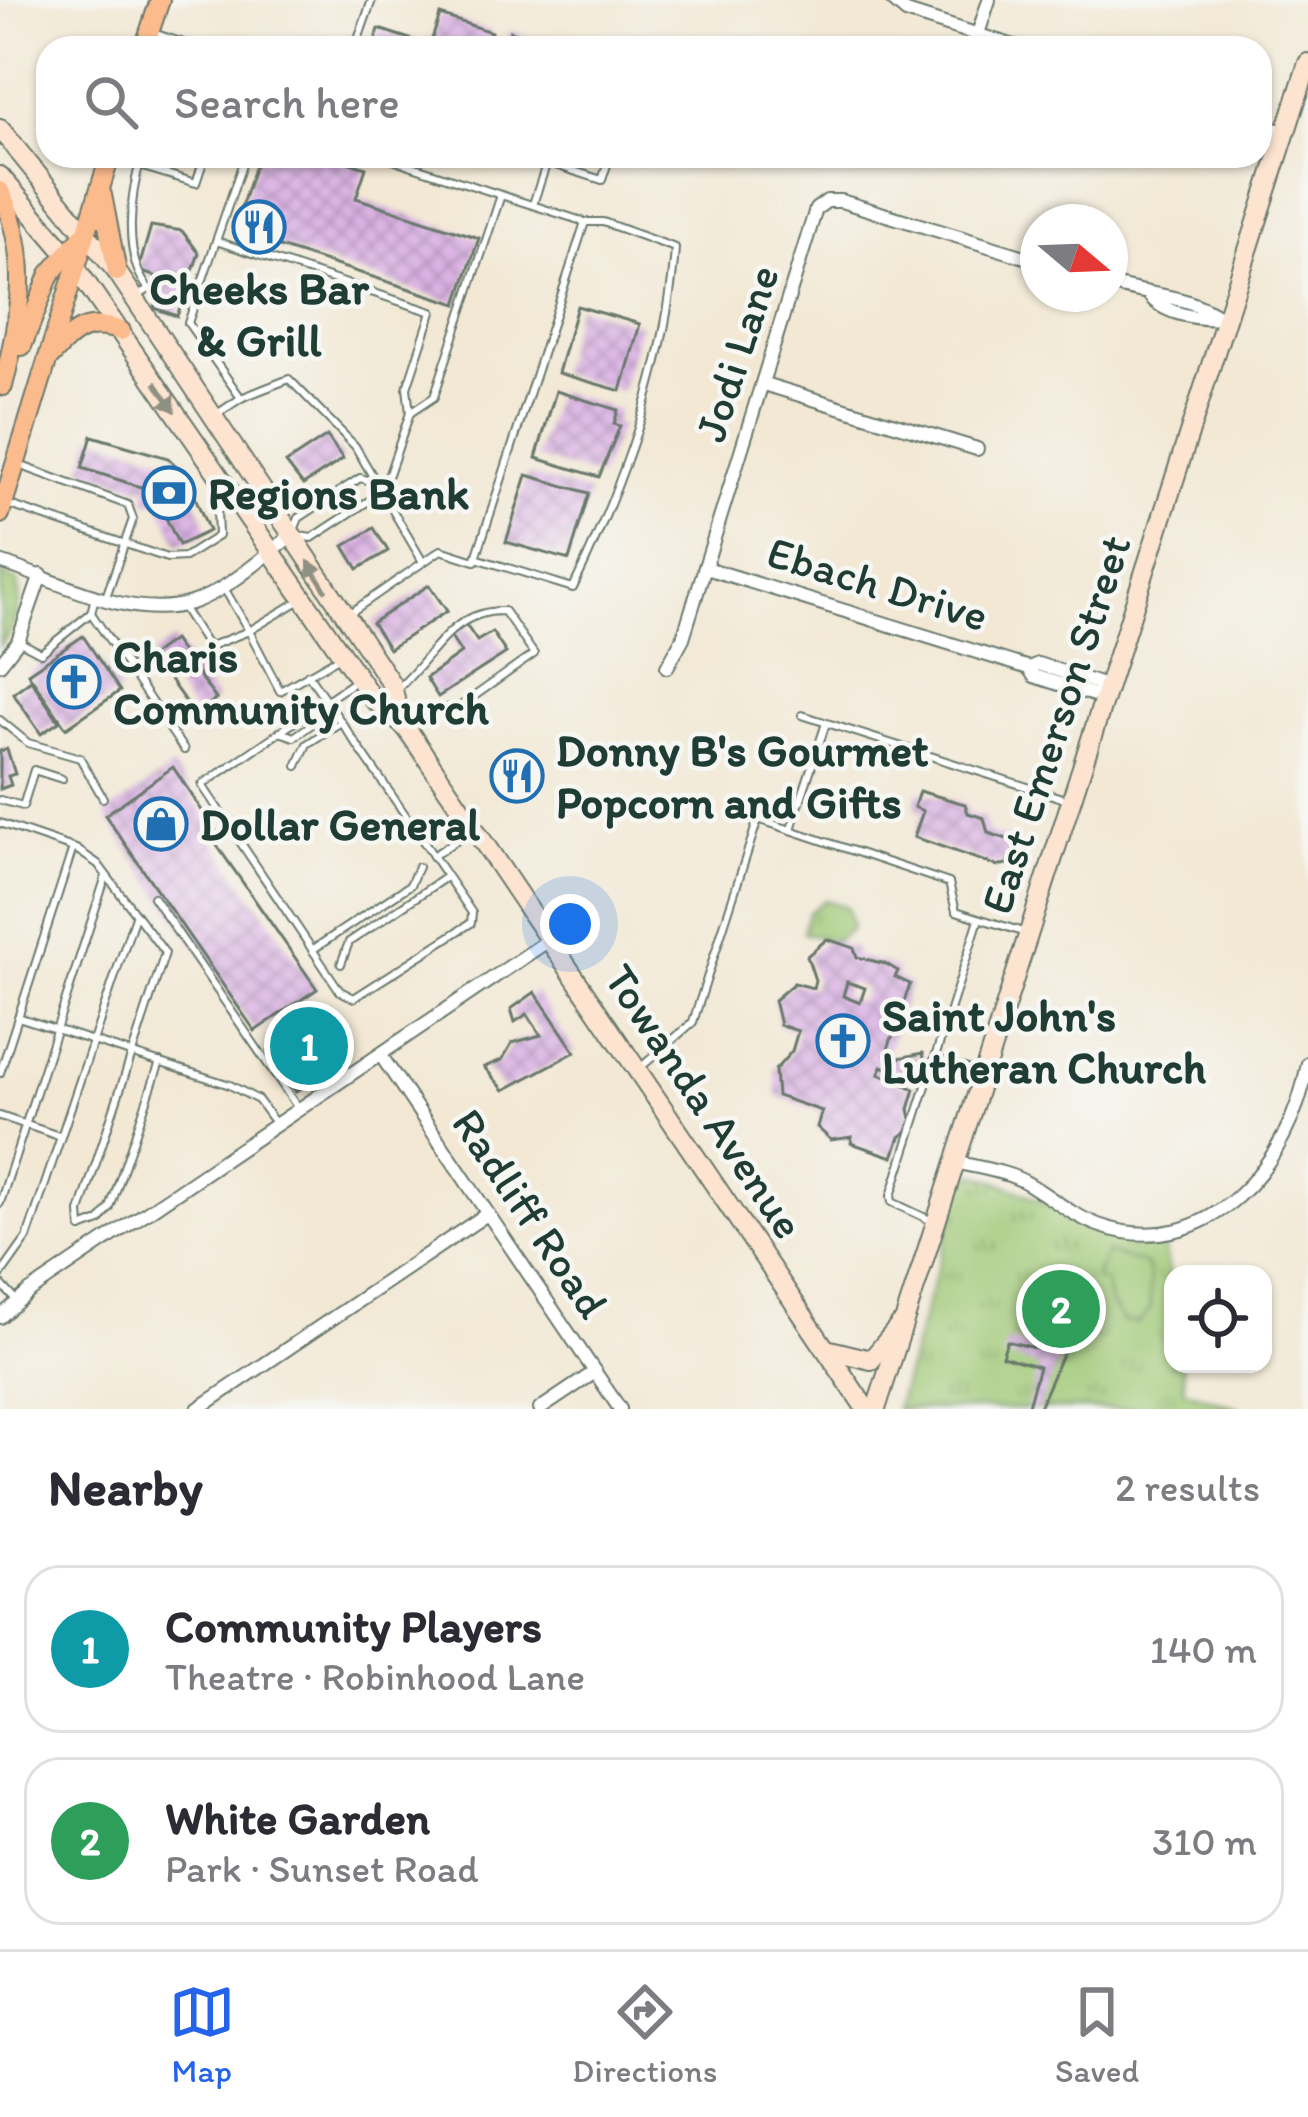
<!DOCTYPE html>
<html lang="en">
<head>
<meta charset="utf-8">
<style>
  :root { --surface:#fff; --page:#f7f7f7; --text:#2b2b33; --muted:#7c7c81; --line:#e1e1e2; --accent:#2563eb }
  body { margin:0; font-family:Itim,sans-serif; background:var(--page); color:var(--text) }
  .controls { position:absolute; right:36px; bottom:36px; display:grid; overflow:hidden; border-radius:24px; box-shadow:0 3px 9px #0004 }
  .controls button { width:108px; height:108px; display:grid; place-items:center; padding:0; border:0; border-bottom:3px solid var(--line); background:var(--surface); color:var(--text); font:60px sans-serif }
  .compass { position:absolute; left:1020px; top:204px; width:108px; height:108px; border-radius:50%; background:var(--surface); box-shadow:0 3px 9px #0004; rotate:109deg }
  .you { position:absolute; left:570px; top:924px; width:42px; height:42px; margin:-30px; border:9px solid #fff; border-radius:50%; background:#1a73e8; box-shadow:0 0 0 18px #1a73e833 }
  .badge { display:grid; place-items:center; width:78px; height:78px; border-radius:50%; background:var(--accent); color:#fff; font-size:39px; font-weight:700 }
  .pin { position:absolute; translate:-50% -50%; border:6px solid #fff; box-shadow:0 3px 12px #0006 }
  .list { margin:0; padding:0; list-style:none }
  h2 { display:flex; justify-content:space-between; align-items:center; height:156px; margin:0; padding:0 48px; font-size:51px }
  h2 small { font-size:39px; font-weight:400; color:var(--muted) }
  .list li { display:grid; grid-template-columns:78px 1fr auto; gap:36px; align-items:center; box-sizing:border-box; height:168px; margin:0 24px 24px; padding:0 24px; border:3px solid var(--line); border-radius:36px }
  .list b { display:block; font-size:45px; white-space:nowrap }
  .list p { margin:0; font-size:39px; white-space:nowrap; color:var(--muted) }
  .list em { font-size:39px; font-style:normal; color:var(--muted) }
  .icon { flex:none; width:66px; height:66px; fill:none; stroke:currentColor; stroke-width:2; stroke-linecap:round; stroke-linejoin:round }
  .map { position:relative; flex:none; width:1308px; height:1409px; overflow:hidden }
  .search { position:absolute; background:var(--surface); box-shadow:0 3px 9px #0004; left:36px; right:36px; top:36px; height:132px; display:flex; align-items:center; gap:30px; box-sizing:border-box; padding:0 42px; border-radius:36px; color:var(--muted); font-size:45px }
  .sheet { height:540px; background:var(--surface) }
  nav { display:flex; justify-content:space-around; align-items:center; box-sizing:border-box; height:168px; border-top:3px solid var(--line); background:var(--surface); font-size:33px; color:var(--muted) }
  nav a { display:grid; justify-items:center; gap:6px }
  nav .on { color:var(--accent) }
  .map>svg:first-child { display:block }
  .grass { fill:url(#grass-tufts); stroke:#5e8254; stroke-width:3 }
  .garden { fill:#9ec773; stroke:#5e8254; stroke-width:3 }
  .building { fill:url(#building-cross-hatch); fill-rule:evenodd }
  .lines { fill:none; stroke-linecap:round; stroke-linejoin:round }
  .lane-casing { stroke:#69796c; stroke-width:10 }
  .street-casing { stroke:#69796c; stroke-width:16 }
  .secondary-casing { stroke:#69796c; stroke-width:22 }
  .primary-casing { stroke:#69796c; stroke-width:22 }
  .lane { stroke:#fff; stroke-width:6 }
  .street { stroke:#fff; stroke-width:12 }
  .secondary { stroke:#fde4d1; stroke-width:18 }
  .primary { stroke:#fbbb8d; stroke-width:18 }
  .oneway { fill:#8e9082 }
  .labels { text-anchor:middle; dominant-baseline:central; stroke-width:9; stroke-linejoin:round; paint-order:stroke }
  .poi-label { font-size:45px; font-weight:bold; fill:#1f3d34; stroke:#f6f6f2; text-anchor:start }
  .street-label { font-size:45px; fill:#1f3d34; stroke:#f6f6f2 }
</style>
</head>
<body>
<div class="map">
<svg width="1308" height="1409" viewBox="0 0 1308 1409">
  <defs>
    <pattern id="grass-tufts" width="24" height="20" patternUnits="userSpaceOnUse" patternTransform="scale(3)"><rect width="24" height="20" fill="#9ec773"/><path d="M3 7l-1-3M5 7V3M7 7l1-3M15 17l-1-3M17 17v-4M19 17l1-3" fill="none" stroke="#80a35f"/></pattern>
    <pattern id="building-cross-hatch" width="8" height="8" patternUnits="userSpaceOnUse" patternTransform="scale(3)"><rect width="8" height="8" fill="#dbb2e4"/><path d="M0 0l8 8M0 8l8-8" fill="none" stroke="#b192ba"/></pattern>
  </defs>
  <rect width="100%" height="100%" fill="#f6f6f2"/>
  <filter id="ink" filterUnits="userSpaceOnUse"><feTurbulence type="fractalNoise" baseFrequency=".00833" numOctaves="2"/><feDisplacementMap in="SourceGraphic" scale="24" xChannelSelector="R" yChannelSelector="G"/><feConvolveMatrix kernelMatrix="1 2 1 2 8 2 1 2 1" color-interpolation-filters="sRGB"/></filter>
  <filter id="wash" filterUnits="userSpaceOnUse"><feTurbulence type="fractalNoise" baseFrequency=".004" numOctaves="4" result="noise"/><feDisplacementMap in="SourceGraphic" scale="48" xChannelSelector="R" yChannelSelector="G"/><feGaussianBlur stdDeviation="2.7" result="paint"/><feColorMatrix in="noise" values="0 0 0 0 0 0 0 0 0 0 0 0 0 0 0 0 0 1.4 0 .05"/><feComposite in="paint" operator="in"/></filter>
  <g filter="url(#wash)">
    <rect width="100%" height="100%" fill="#f2e8d4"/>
    <g class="grass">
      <path d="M 1,574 L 18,582 C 22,608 16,626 0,646 Z"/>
      <path d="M 825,900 L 847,907 L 852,928 L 835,941 L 803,933 L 808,913 Z"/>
      <path d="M 974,1174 C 1038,1191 1092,1240 1162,1239 L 1173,1290 L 1173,1364 L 1182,1364 L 1185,1390 L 1241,1409 L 896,1409 L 962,1183 Z"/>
    </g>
    <path class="garden" d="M 1107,1252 C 1146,1270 1152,1246 1150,1309 L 1139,1323 L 1124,1322 L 1110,1304 L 1105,1281 L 1095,1279 Z"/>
    <g id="blocks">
      <g class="building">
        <path d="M 440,15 L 491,32 L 486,48 L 429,48 Z"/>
        <path d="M 379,29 L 416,41 L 413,48 L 373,48 Z"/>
        <path d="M 510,31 L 546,43 L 545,48 L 504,48 Z"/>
        <path d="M 258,156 L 329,156 L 366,168 L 356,198 L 479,238 L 457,304 L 233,232 Z"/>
        <path d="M 151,226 L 182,231 L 199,253 L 177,316 L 154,308 L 164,279 L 138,271 Z"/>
        <path d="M 577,306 L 640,324 L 621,391 L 558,373 Z"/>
        <path d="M 556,391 L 618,410 L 614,424 L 620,426 L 599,477 L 536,458 Z"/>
        <path d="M 92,436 L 168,458 L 186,475 L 209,531 L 179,545 L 157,499 L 149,503 L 144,498 L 147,489 L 82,468 Z"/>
        <path d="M 327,436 L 343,459 L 303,485 L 286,463 Z"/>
        <path d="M 527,475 L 589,493 L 569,560 L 506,542 Z"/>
        <path d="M 374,528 L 388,551 L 358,569 L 344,546 Z"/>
        <path d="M 429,585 L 447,611 L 389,649 L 372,623 Z"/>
        <path d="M 466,625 L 477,641 L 492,632 L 506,653 L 438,697 L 426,678 L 461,653 L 450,636 Z"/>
        <path d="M 83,636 L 120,691 L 66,728 L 28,673 Z"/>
        <path d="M 173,640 L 216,699 L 195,715 L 152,655 Z"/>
        <path d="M 31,680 L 59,722 L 41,734 L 13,693 Z"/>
        <path d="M 7,749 L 15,774 L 8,776 L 11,785 L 0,789 L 0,751 Z"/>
        <path d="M 173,767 L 217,833 L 211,837 L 317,989 L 255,1031 L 105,815 Z"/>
        <path d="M 919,791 L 965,804 L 968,813 L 984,818 L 988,833 L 1017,842 L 1007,864 L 997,866 L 914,837 L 923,811 L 914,807 Z"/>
        <path d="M 827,939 L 854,948 L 857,957 L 886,964 L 898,971 L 895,977 L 910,984 L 886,1055 L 899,1058 L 923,1053 L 926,1069 L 902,1074 L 882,1066 L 879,1074 L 915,1089 L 909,1109 L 913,1127 L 900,1137 L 893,1157 L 851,1143 L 852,1137 L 831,1140 L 817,1127 L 822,1111 L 777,1096 L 775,1070 L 792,1051 L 798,1031 L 780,1025 L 774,1000 L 794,983 L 813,988 L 815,980 L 807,956 ZM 847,982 L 865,988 L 860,1003 L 843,996 Z"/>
        <path d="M 535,992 L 575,1052 L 504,1090 L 484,1067 L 502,1060 L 512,1043 L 541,1035 L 527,1014 L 515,1022 L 511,1009 Z"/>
        <path d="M 326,1004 L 350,1040 L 330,1054 L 337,1064 L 296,1092 L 268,1051 L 309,1023 L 305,1018 Z"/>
        <path d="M 1055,1319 L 1068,1323 L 1060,1348 L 1064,1350 L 1038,1409 L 1027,1409 L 1039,1367 L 1002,1356 L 1007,1341 L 1038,1349 L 1047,1345 Z"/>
      </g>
    </g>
  </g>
  <g filter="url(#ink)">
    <use href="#blocks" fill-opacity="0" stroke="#69796c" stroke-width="3"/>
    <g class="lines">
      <g class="lane-casing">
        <g id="lane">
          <path d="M 153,33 L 199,48"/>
          <path d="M 355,48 L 372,0"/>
          <path d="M 245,156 L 216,241 L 432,312 L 407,388 L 410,413"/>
          <path d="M 382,156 L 501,195"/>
          <path d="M 527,156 L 602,180 L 610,156"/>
          <path d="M 113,158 L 196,183 L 205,156"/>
          <path d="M 533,204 L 547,162"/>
          <path d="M 216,241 L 188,323 L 241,398 L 217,414"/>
          <path d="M 138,296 L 149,289 C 122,258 130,194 142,156"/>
          <path d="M 241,398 L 289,379 L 355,446 L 423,562"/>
          <path d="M 19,465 L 128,505 L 133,519 L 106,597"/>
          <path d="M 7,504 L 167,558 L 185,557 L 218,536 L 217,511 L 231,501"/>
          <path d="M 476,558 L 573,588 C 623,484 667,364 675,248 L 603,222 L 585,222"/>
          <path d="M 299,601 L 249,631 L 280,691 L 341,656"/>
          <path d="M 181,605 L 208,647 L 249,631 L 224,588"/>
          <path d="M 91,613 L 184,750"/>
          <path d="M 347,615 L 441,550 L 475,561 L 585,222 L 501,195 L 434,397 L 410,413 L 389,474 L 370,500 L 312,538 L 292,535 L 299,518 L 360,478 L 378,483"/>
          <path d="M 18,641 L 41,653 L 91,613 L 95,597"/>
          <path d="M 308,674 C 363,753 418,833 472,913 L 471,923 L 354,998 L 340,991 L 202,785 L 355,681"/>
          <path d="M 396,690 C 433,659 449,610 504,611 L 534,654 L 459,707 L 433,709 L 410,727"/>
          <path d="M 802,715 L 1068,800"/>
          <path d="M 0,720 L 28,743 L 80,758 L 103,798"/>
          <path d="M 280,732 L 294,737 L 333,709"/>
          <path d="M 297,766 L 307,744 L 341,722"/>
          <path d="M 0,800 L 23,806 L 34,770 L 62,779"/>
          <path d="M 0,823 L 76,849 L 98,864 L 165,953 L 80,1212 L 81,1228 L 100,1221 L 110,1208 L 160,1062"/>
          <path d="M 791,829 L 826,723"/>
          <path d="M 433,856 L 470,831"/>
          <path d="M 153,897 L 298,1108"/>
          <path d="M 312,950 L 410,885 L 418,867"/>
          <path d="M 341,964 L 349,942 L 446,877"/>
          <path d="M 18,1017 L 230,1085 L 258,1100 L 275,1123"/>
          <path d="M 937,1059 L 980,1073"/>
          <path d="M 640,1068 L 693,1022 L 758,819 L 949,883 L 956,911 L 1026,933"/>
          <path d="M 0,1073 L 73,848"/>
          <path d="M 0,1116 L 59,1136"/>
          <path d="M 0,1203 L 106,876"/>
          <path d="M 930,1220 L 892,1202 L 891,1196 L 979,919"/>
          <path d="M 0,1276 L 27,1238 L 135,916"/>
          <path d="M 0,1283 L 17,1301"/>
        </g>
      </g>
      <g class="street-casing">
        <g id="street">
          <path d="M 892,0 L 906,12 L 1020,48"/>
          <path d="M 978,34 L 989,0"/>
          <path d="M 1260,124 L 1286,133"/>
          <path d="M 1110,284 C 1148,296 1188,294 1221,318 C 1199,320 1164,314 1150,296"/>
          <path d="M 764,384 L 977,449"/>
          <path d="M 0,562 C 56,580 131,622 191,603 C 227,591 262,558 292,535"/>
          <path d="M 706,568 L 1029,668"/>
          <path d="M 0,664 L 18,641 L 41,575"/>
          <path d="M 667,667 L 683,638 L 816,209 L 827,201 L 841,201 L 1038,261"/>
          <path d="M 1102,691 L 1097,683 L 1038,664 L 1029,668 L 1034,676 L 1094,695 L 1106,692"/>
          <path d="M 382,1057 L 620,1409"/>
          <path d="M 956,1162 C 978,1168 1006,1171 1027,1183 C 1051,1197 1071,1215 1098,1225 C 1209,1265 1291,1162 1308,1063"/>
          <path d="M 0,1317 L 29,1292 L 549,940"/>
          <path d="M 198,1409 L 487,1214"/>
          <path d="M 540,1409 L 595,1372"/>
        </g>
      </g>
      <g class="secondary-casing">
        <g id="secondary">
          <path d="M 0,129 L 117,272 L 392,685 L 399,717"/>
          <path d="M 0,176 L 65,252 L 372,698 L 407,729 L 866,1409"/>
          <path d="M 826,1349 L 871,1360 L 900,1325"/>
          <path d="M 876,1409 L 1308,63"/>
        </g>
      </g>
      <g class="primary-casing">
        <g id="primary">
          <path d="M 144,48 L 160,0"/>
          <path d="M 0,191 C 32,256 20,318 3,386"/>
          <path d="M 102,195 L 117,272"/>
          <path d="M 22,346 L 50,274 L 83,236"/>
          <path d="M 51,356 C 74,331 86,319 121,331"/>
          <path d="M 0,514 L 110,156"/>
        </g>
      </g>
      <use href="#lane" class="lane"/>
      <use href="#street" class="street"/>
      <use href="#secondary" class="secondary"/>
      <use href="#primary" class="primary"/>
    </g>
    <defs><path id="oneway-solid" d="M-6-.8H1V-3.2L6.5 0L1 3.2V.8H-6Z" transform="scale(3)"/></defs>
    <g class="oneway">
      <use href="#oneway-solid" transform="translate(165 397) rotate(56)"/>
      <use href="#oneway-solid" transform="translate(317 576) rotate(-121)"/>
    </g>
  </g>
  <defs>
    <g id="restaurant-ring" transform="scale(2.7)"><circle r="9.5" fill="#f6f6f2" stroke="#1f6fb2" stroke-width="1.5"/><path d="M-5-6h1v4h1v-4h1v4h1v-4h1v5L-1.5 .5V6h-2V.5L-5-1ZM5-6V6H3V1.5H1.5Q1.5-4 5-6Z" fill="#1f6fb2"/></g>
    <g id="bank-ring" transform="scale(2.7)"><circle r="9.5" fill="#f6f6f2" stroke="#1f6fb2" stroke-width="1.5"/><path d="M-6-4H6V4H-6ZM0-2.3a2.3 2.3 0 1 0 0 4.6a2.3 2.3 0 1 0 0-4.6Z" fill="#1f6fb2"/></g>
    <g id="church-ring" transform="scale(2.7)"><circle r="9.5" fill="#f6f6f2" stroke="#1f6fb2" stroke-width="1.5"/><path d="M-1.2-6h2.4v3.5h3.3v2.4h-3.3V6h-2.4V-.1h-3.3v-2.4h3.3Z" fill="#1f6fb2"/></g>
    <g id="shop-ring" transform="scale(2.7)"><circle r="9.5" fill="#f6f6f2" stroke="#1f6fb2" stroke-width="1.5"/><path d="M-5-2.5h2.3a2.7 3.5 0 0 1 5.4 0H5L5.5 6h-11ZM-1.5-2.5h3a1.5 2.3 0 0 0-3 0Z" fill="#1f6fb2"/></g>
  </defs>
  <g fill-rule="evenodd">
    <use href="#restaurant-ring" x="259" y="227"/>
    <use href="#bank-ring" x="169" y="493"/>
    <use href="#church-ring" x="74" y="682"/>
    <use href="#restaurant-ring" x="517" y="776"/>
    <use href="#shop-ring" x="161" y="824"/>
    <use href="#church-ring" x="843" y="1041"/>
  </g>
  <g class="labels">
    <g class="poi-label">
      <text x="259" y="288" text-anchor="middle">Cheeks Bar<tspan x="259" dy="52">&amp; Grill</tspan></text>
      <text x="208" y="493">Regions Bank</text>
      <text x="113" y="656">Charis<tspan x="113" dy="52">Community Church</tspan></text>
      <text x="556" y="750">Donny B's Gourmet<tspan x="556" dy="52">Popcorn and Gifts</tspan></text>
      <text x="200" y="824">Dollar General</text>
      <text x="882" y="1015">Saint John's<tspan x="882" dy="52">Lutheran Church</tspan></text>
    </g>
    <g class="street-label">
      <text transform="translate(736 353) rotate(-72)">Jodi Lane</text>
      <text transform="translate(878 583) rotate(17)">Ebach Drive</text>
      <text transform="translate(1055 724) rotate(-72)">East Emerson Street</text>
      <text transform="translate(705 1101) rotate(56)">Towanda Avenue</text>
      <text transform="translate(531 1213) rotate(56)">Radliff Road</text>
    </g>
  </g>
</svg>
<div class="controls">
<button><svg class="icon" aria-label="locate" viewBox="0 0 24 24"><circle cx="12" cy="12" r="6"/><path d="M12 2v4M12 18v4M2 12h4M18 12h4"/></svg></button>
</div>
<svg class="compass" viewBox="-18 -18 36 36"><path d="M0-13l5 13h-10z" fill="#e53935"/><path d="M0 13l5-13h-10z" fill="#7c7c81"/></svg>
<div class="you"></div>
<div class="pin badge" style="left:309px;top:1046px;background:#0f9aa8">1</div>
<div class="pin badge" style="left:1061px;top:1309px;background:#2e9e5b">2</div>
<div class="search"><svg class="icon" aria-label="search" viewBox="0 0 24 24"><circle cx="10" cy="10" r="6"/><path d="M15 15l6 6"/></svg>Search here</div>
</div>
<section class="sheet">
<h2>Nearby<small>2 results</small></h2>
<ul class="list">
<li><span class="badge" style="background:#0f9aa8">1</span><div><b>Community Players</b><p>Theatre · Robinhood Lane</p></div><em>140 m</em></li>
<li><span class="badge" style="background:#2e9e5b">2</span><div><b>White Garden</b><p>Park · Sunset Road</p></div><em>310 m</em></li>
</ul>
</section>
<nav>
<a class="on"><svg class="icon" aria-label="map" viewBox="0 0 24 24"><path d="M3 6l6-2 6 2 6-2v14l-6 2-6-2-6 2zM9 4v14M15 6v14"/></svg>Map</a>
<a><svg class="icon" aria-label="directions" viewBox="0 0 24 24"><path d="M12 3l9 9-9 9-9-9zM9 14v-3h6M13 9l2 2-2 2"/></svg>Directions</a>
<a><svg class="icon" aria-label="saved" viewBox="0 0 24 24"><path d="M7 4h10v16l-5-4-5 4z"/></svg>Saved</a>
</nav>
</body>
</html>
